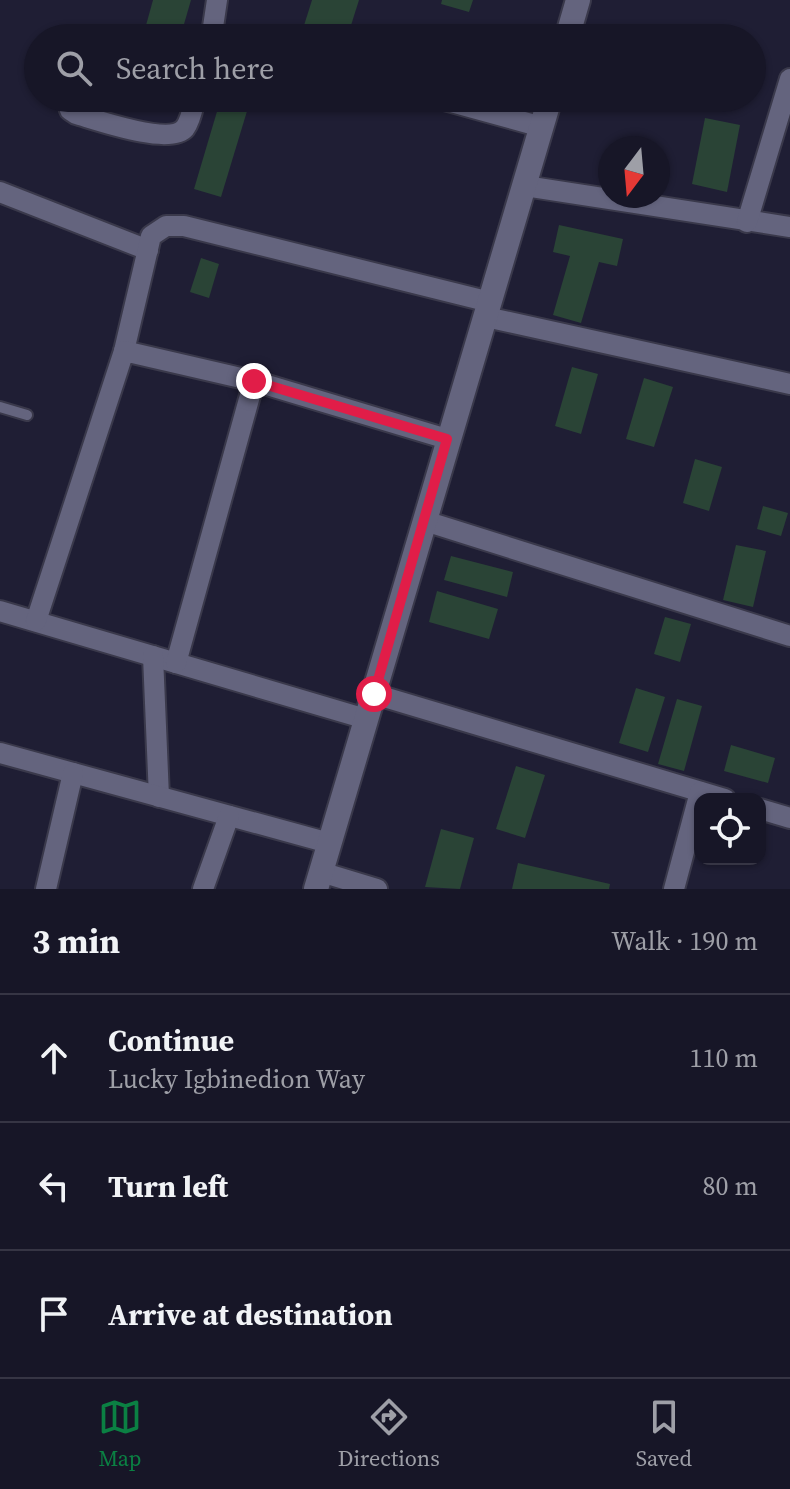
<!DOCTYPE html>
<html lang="en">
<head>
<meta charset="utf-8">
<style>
  :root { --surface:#171627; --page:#242333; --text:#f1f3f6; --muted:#9e9fa7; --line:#363544; --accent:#0b8043 }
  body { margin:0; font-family:"Source Serif 4",serif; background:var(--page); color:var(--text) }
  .controls { position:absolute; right:24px; bottom:24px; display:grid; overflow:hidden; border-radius:16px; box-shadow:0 2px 6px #0004 }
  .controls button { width:72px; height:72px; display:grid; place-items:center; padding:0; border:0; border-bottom:2px solid var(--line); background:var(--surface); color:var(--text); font:40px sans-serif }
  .compass { position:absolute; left:598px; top:136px; width:72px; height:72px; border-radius:50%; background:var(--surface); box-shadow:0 2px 6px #0004; rotate:196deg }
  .stop { position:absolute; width:24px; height:24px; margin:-18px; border:6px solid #e11d48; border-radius:50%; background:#fff }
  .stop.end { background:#e11d48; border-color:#fff; box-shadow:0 2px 8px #0008 }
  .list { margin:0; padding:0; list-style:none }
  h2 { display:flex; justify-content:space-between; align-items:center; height:104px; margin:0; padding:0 32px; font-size:34px }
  h2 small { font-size:26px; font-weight:400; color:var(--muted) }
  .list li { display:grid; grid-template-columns:52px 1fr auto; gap:24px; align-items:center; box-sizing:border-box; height:128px; padding:0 32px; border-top:2px solid var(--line) }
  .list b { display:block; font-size:30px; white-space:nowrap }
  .list p { margin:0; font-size:26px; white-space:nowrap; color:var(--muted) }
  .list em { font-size:26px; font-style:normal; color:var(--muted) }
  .icon { flex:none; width:44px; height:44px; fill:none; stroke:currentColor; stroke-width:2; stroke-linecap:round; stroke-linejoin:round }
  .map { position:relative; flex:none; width:790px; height:889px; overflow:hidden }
  .search { position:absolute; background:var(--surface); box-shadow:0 2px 6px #0004; left:24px; right:24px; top:24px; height:88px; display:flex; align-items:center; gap:20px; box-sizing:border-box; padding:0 28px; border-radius:44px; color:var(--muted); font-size:30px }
  .sheet { height:488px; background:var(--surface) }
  nav { display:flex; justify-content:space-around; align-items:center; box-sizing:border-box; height:112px; border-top:2px solid var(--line); background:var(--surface); font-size:22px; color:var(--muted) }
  nav a { display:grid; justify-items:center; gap:4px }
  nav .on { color:var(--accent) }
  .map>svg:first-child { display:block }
  .building { fill:#2a4436 }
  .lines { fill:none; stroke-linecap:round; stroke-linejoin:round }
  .service-casing { stroke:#3a394b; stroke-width:14 }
  .minor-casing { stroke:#3a394b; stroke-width:24 }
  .tertiary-casing { stroke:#3a394b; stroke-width:28 }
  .service { stroke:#64647e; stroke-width:10 }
  .minor { stroke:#64647e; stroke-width:20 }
  .tertiary { stroke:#64647e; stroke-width:24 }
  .route { stroke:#e11d48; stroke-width:10 }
</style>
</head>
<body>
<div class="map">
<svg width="790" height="889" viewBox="0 0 790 889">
  <rect width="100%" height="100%" fill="#1f1e34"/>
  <g class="building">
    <path d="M 153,0 L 191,0 L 180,38 L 145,29 Z"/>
    <path d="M 312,0 L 359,0 L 347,38 L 311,38 L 301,35 Z"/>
    <path d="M 442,0 L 473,0 L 469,12 L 441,4 Z"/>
    <path d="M 221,98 L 251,98 L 221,197 L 194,189 Z"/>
    <path d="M 705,118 L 740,125 L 727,192 L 692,184 Z"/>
    <path d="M 559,225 L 623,239 L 617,266 L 599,262 L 581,323 L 553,315 L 570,256 L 553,252 Z"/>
    <path d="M 201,258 L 219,264 L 209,298 L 190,292 Z"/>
    <path d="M 572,367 L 598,374 L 581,434 L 555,426 Z"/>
    <path d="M 644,378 L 673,387 L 654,447 L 626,439 Z"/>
    <path d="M 695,459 L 722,467 L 709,511 L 683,503 Z"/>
    <path d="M 763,506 L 788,513 L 781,536 L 757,529 Z"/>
    <path d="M 736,545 L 766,551 L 753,607 L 723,600 Z"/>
    <path d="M 451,556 L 513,572 L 507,597 L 444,580 Z"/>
    <path d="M 437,591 L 498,609 L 489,639 L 429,622 Z"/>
    <path d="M 665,617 L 691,624 L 680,662 L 654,654 Z"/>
    <path d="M 636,688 L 665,697 L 648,752 L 619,743 Z"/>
    <path d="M 677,699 L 702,706 L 684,771 L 658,764 Z"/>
    <path d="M 731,745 L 775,758 L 768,783 L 724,771 Z"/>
    <path d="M 516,766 L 545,775 L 525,838 L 496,829 Z"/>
    <path d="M 441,829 L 474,838 L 460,889 L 425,887 Z"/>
    <path d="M 518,863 L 610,884 L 609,889 L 512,889 Z"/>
  </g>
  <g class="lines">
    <g class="service-casing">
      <path id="service" d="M 0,407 L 27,415"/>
    </g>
    <g class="minor-casing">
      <g id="minor">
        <path d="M 217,0 L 213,27 L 218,36 L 222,38"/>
        <path d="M 67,98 L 70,110 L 76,114 C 97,120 170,146 185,128 C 191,120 193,107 195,98"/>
        <path d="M 437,98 L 542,127"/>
        <path d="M 525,186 L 790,227"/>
        <path d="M 0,192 L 148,250"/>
        <path d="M 747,222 L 790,79"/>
        <path d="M 486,317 L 790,384"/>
        <path d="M 124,351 L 151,236 L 166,226 L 184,226 L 490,302"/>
        <path d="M 425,521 L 790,636"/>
        <path d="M 0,611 L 366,719"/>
        <path d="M 36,621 L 124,351 L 254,381 L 447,439"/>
        <path d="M 153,656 L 159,797"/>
        <path d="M 176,663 L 254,381"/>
        <path d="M 374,694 L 725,799"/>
        <path d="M 0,753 L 329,843"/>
        <path d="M 760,809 L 790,818"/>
        <path d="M 321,872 L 377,889"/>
        <path d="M 46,889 L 73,773"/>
        <path d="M 203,889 L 229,816"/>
        <path d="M 674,889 L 700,792"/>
      </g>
    </g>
    <g class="tertiary-casing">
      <g id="tertiary">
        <path d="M 567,38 L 578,0"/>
        <path d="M 316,889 L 550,98"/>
      </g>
    </g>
    <use href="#service" class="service"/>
    <use href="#minor" class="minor"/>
    <use href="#tertiary" class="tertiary"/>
  </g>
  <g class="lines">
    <path class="route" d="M 254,381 L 447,439 L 374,694"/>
  </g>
</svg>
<div class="controls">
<button><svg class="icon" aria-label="locate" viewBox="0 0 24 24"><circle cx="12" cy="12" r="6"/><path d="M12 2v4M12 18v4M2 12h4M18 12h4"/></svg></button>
</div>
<svg class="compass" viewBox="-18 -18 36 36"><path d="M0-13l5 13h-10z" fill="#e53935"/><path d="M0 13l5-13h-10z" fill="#9e9fa7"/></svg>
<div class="stop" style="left:374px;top:694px"></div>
<div class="stop end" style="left:254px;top:381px"></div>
<div class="search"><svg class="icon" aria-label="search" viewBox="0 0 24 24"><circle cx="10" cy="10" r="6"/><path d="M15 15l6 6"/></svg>Search here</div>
</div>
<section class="sheet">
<h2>3 min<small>Walk · 190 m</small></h2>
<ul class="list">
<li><svg class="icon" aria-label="ahead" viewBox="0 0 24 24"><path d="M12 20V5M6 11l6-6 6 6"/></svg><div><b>Continue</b><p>Lucky Igbinedion Way</p></div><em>110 m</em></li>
<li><svg class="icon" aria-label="left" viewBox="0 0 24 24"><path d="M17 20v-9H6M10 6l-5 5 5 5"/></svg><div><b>Turn left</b></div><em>80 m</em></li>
<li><svg class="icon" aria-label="arrive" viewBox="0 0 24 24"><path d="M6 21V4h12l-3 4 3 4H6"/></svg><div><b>Arrive at destination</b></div></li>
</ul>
</section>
<nav>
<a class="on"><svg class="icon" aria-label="map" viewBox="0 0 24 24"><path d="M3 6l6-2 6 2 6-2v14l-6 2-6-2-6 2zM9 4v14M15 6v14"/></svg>Map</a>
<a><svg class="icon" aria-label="directions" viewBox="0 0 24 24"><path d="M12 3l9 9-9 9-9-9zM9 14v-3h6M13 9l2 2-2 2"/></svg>Directions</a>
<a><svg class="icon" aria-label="saved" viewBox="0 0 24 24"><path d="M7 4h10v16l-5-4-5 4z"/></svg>Saved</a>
</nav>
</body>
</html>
